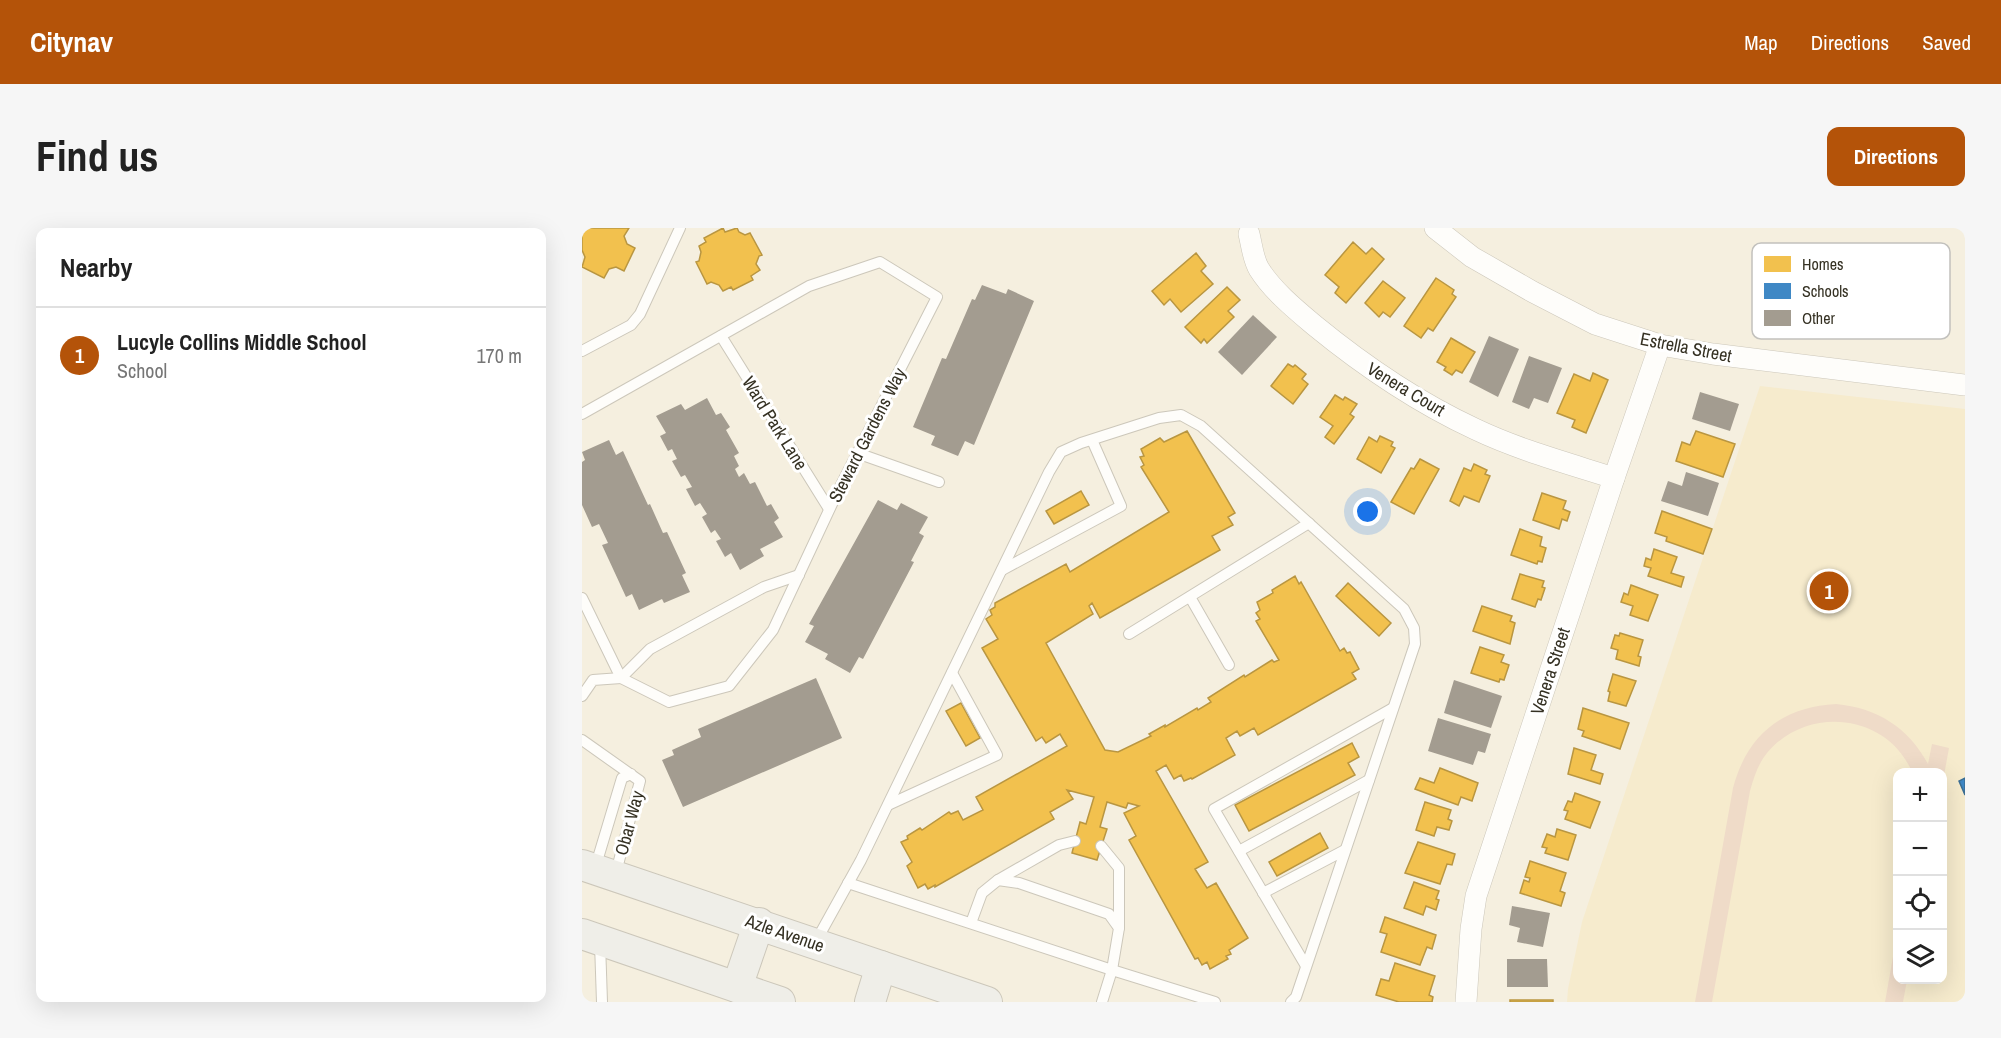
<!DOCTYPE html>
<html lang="en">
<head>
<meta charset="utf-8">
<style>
  :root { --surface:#fff; --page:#f6f6f6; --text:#222; --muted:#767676; --line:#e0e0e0; --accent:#b45309 }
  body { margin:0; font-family:"Archivo Narrow",sans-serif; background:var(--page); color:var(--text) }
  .controls { position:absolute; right:18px; bottom:18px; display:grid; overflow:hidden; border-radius:12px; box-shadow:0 6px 24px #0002 }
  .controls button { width:54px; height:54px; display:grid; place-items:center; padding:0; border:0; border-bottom:2px solid var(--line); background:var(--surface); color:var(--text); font:30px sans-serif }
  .you { position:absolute; left:786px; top:284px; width:21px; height:21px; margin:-15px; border:4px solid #fff; border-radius:50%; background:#1a73e8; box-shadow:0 0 0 9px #1a73e833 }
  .badge { display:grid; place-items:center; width:39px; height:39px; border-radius:50%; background:var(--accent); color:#fff; font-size:20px; font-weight:700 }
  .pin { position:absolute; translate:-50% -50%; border:3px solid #fff; box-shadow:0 2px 6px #0006 }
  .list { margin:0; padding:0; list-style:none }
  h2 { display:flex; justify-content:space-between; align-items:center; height:78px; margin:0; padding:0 24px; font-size:26px }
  h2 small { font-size:20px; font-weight:400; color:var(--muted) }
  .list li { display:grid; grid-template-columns:39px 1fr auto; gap:18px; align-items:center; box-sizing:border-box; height:96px; padding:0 24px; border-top:2px solid var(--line) }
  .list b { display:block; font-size:22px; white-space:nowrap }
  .list p { margin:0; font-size:20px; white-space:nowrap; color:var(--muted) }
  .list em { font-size:20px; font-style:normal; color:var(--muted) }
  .icon { flex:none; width:33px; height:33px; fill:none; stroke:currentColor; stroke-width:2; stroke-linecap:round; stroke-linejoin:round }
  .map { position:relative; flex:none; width:1383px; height:774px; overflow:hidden; border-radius:12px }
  header { display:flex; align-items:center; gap:36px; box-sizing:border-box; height:84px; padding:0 30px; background:var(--accent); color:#fff }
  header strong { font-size:28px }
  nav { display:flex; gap:33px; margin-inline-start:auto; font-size:21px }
  .intro { display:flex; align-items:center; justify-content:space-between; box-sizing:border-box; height:144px; padding:0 36px }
  h1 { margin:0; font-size:42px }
  .button { padding:15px 27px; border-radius:12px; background:var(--accent); color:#fff; font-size:21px; font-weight:700 }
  main { display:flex; gap:36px; padding:0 36px }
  aside { flex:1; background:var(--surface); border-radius:12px; box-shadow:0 6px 24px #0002 }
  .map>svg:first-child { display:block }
  .built { fill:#f6ebcd; fill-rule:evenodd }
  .green { fill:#efdbc8 }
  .homes { fill:#f2c14e; stroke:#b99641; stroke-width:1.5 }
  .schools { fill:#3f88c5; stroke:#3c6e94; stroke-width:1.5 }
  .building { fill:#a39c90 }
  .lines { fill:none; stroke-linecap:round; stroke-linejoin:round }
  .lane-casing { stroke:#ccc7ba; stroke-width:12 }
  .street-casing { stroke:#ccc7ba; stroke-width:22 }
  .secondary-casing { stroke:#ccc7ba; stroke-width:32 }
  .lane { stroke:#fefdfa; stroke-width:10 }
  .street { stroke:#fefdfa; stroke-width:21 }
  .secondary { stroke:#efeee8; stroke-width:30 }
  .labels { text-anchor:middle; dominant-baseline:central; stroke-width:6; stroke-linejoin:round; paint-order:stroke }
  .street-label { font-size:18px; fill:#353123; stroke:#fff }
  .key { fill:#fff; stroke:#c2c1bd; stroke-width:1.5 }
  .key-label { font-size:16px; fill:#353123 }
</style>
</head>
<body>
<header>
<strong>Citynav</strong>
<nav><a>Map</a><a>Directions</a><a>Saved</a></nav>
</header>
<div class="intro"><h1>Find us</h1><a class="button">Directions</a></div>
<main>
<aside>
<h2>Nearby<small></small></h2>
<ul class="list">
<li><span class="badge">1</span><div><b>Lucyle Collins Middle School</b><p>School</p></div><em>170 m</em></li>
</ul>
</aside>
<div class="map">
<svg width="1383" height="774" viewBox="0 0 1383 774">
  <rect width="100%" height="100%" fill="#f5efdf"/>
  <path class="built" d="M 1178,158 L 1383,181 L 1383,774 L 985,774 L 986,761 L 1000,694 ZM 1316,544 L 1360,544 L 1360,752 L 1316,752 Z"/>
  <g class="green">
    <path d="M 1254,476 C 1295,480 1326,499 1346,536 L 1350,516 L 1367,520 L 1361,553 L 1360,544 L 1330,544 C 1305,485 1225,477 1185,525 C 1176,536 1172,549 1168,563 L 1130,774 L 1113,774 L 1151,560 C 1165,507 1200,479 1254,476 Z"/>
    <path d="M 1315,706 L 1316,752 L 1325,752 L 1321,774 L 1303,774 Z"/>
  </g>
  <g class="homes">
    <path d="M 2,0 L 47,0 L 42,8 L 45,16 L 53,20 L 42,43 L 34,39 L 27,41 L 22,50 L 0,39 L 3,29 L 0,22 L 0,3 Z"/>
    <path d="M 141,0 L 143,4 L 155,0 L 157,4 L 163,7 L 168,5 L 180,27 L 177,28 L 174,36 L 178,42 L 169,48 L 171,52 L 151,62 L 149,59 L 141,63 L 137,57 L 129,54 L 125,56 L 114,34 L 117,33 L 119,24 L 117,18 L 124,14 L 122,10 Z"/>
    <path d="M 771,14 L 784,26 L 790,20 L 802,31 L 764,75 L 753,65 L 757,59 L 743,47 Z"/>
    <path d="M 614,25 L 624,38 L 619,43 L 631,56 L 599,84 L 588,71 L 582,77 L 570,63 Z"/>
    <path d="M 854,50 L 872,62 L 870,66 L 874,69 L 851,103 L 846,100 L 839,110 L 822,98 Z"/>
    <path d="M 801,53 L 823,70 L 808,89 L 801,84 L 797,89 L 783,75 Z"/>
    <path d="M 645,59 L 658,72 L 646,83 L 652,89 L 625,115 L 622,111 L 619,115 L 603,99 Z"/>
    <path d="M 869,110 L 893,124 L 880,145 L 874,142 L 870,147 L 862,142 L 864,139 L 855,134 Z"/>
    <path d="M 706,136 L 711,139 L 713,137 L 724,146 L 720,151 L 726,156 L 711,176 L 689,158 Z"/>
    <path d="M 1011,145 L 1026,152 L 1004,205 L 990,199 L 993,192 L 975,185 L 992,146 L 1008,153 Z"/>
    <path d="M 753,167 L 761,172 L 763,169 L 775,176 L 768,186 L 772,189 L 752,216 L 743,209 L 751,198 L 738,189 Z"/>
    <path d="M 605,203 L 653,285 L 646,289 L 651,297 L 630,308 L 638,322 L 518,390 L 510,375 L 507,378 L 511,386 L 464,415 L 523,522 L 536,524 L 569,508 L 567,506 L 583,497 L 583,499 L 615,480 L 616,482 L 629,474 L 626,470 L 662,447 L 663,449 L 690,432 L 692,434 L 697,432 L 674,393 L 678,391 L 674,385 L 678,382 L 675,374 L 691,365 L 690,362 L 713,348 L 717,356 L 719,354 L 758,423 L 762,420 L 765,425 L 768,424 L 777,441 L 770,445 L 774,451 L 676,507 L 672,500 L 658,508 L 655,503 L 644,510 L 653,527 L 610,551 L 609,550 L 602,553 L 599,547 L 592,551 L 584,537 L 574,543 L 626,634 L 613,641 L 625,660 L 634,655 L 666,710 L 647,722 L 649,726 L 644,728 L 646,731 L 628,741 L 625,734 L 620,737 L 616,730 L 613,731 L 547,612 L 554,608 L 542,585 L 557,578 L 546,575 L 544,580 L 525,574 L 518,599 L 525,601 L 515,632 L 490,625 L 498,594 L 504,596 L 512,569 L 485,562 L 491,571 L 468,584 L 472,591 L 353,659 L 353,657 L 346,661 L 343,656 L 336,660 L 325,638 L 330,634 L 319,614 L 326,611 L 325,608 L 338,600 L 340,602 L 367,584 L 369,586 L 376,583 L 381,592 L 401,582 L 394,569 L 485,518 L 478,506 L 464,515 L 460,509 L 454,513 L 400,420 L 416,411 L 404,391 L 410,387 L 408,382 L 413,379 L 413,375 L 484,336 L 488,344 L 587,284 L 559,239 L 562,237 L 558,229 L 562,228 L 559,221 L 578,210 L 582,214 Z"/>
    <path d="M 1114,203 L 1153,216 L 1141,249 L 1094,233 L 1100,214 L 1108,217 Z"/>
    <path d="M 798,208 L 811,214 L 809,218 L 813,220 L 799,245 L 775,231 L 787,209 L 795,214 Z"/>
    <path d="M 838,231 L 857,241 L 832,286 L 809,274 L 829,240 L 832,241 Z"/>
    <path d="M 892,236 L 905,242 L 903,246 L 908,248 L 897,274 L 882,268 L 877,278 L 868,273 L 882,240 L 889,243 Z"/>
    <path d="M 499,263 L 507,277 L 472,296 L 464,283 Z"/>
    <path d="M 960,265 L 984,273 L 981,281 L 988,284 L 985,293 L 980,291 L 977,301 L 951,292 Z"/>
    <path d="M 1080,283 L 1130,301 L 1121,326 L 1084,313 L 1085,309 L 1073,305 Z"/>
    <path d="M 938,301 L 960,309 L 958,318 L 964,320 L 960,334 L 956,333 L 955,336 L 929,327 Z"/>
    <path d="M 1072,321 L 1095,329 L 1089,345 L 1102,349 L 1099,359 L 1066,348 L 1069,340 L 1062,338 L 1064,330 L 1069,332 Z"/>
    <path d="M 938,346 L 962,353 L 960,359 L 963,360 L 959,372 L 956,371 L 953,379 L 930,371 Z"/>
    <path d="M 766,355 L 809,395 L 797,408 L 754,368 Z"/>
    <path d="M 1049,357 L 1076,367 L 1066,393 L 1048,387 L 1051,378 L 1039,374 L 1042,365 L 1046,367 Z"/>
    <path d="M 900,378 L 930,388 L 928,393 L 933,395 L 928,416 L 891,403 Z"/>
    <path d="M 1038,405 L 1061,412 L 1056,428 L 1059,429 L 1057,438 L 1034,431 L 1036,422 L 1029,420 L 1033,407 L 1037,408 Z"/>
    <path d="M 898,419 L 922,427 L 919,434 L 927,437 L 922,452 L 918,451 L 917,454 L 889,445 Z"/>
    <path d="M 1031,446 L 1054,453 L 1044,478 L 1026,473 L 1028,464 L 1026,463 Z"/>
    <path d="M 379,475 L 398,510 L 384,518 L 364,483 Z"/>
    <path d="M 1001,480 L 1047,495 L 1038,521 L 1000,508 L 1002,503 L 996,501 Z"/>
    <path d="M 770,515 L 777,529 L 766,535 L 773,547 L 667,603 L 653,577 Z"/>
    <path d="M 992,520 L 1014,527 L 1009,542 L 1021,546 L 1018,556 L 986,546 Z"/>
    <path d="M 858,540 L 896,555 L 890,573 L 879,569 L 876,577 L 833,561 L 838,550 L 852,555 Z"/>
    <path d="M 993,565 L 1018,574 L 1008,600 L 983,591 L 986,583 L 982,582 L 986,573 L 990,574 Z"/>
    <path d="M 843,574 L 869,582 L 866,591 L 870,593 L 867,602 L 855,599 L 852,608 L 834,602 Z"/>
    <path d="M 975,601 L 994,607 L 986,632 L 963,625 L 965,620 L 960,619 L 965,606 L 973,609 Z"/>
    <path d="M 738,605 L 746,620 L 695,648 L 687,634 Z"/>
    <path d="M 836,614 L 873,626 L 870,637 L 865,636 L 858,656 L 823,645 Z"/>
    <path d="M 948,633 L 984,645 L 978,663 L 983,665 L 979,678 L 938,665 L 942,652 L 947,654 L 948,650 L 943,649 Z"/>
    <path d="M 832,654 L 857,663 L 854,671 L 857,672 L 854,682 L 844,678 L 841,687 L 822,680 Z"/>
    <path d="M 803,689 L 854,707 L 850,721 L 845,719 L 838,737 L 799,724 L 805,706 L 798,704 Z"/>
    <path d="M 813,735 L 853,748 L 847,767 L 851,769 L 850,774 L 817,774 L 794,767 L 799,751 L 807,753 Z"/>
    <rect x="928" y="772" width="43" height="2"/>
  </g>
  <path class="schools" d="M 1383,550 L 1383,567 L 1377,553 Z"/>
  <g class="building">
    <path d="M 400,57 L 424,66 L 426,61 L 452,73 L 392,217 L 383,213 L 376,228 L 349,217 L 353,208 L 331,199 L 360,130 L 364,131 L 390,71 L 393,72 Z"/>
    <path d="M 671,87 L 695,109 L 660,147 L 636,124 Z"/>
    <path d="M 907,108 L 937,121 L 916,169 L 887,154 Z"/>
    <path d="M 947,128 L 980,140 L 966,175 L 952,170 L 947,181 L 930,174 Z"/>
    <path d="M 1118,164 L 1157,176 L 1148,203 L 1110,191 Z"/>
    <path d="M 125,170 L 134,187 L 139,185 L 148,199 L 144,202 L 157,225 L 152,228 L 157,238 L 153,241 L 157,249 L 162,245 L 168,256 L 173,254 L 185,278 L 189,276 L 197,290 L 192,294 L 201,309 L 178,321 L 182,328 L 158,342 L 149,325 L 143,329 L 134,313 L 139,311 L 133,302 L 129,305 L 120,289 L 125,286 L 118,275 L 113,278 L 104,261 L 110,259 L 103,247 L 99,249 L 90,233 L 95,231 L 90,221 L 86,223 L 78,208 L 84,205 L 74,188 L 99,176 L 103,182 Z"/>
    <path d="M 27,212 L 34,227 L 41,223 L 66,277 L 68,276 L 81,305 L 85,304 L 104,345 L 100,347 L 108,364 L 82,375 L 80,371 L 57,382 L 50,366 L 44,369 L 20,317 L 26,315 L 17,296 L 10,299 L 0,277 L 0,234 L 3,232 L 0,224 Z"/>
    <path d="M 1104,244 L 1137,255 L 1126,288 L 1079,273 L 1086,253 L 1100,258 Z"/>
    <path d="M 296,272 L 315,282 L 319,275 L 346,289 L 337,305 L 342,308 L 329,333 L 332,334 L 281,431 L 277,429 L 268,445 L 243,431 L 246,426 L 223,414 L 232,398 L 227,396 Z"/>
    <path d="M 234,450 L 260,510 L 101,579 L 80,532 L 92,527 L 90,522 L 119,509 L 116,501 Z"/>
    <path d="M 872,452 L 920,468 L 909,500 L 862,485 Z"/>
    <path d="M 856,490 L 909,506 L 903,525 L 896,523 L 891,537 L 846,523 Z"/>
    <path d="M 930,678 L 968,685 L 961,719 L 935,714 L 938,700 L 927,697 Z"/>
    <path d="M 925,731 L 965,731 L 966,759 L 925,759 Z"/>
  </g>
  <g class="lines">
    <g class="lane-casing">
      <g id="lane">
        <path d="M 139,108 L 247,281"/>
        <path d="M 0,123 L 49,97 L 58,86 L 98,0"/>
        <path d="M 0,186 L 227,58 L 298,34 L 355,69 L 257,261 L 191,402 L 147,458 L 87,474 L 39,450"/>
        <path d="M 275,225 L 357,254"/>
        <path d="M 420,342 L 539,278 L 510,212"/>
        <path d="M 608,369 L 647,437"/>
        <path d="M 0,370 L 39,450"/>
        <path d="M 547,406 L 727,295"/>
        <path d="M 39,450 L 68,421 L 182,359 L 217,347"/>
        <path d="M 0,468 L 11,452 L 39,450"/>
        <path d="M 0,512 L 58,553 L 33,648"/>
        <path d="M 306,577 L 415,527 L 370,445"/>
        <path d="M 519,618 L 537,640 L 537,700"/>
        <path d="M 657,623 L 787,552"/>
        <path d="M 13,640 L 40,550 L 49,546"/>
        <path d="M 416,652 L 477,617 L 493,613"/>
        <path d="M 266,655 L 530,742 L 537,700 L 527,686 L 437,655 L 416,652 L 400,665 L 389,695"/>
        <path d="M 681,665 L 763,622"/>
        <path d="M 18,715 L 20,774"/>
        <path d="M 233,715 L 279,632 L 467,244 L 479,224 L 499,215 L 577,190 L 599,187 L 619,198 L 822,381 L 832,400 L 833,416 L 714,769 L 709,774"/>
        <path d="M 724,738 L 632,581 L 811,480"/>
        <path d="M 520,774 L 530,742 L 633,774"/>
      </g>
    </g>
    <g class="street-casing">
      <g id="street">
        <path d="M 853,0 L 890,29 L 951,64 L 1013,96 L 1078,117 L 1131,126 L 1383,157"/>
        <path d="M 667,6 C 670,18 671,31 677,41 C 691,63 713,81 732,97 C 782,138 835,174 893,201 C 937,222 985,235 1032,250"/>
        <path d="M 884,774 L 889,701 L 894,668 L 1032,250 L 1078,117"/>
      </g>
    </g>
    <g class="secondary-casing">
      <g id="secondary">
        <path d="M 0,637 L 405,774"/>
        <path d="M 0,706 L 198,774"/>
        <path d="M 155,759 L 177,695"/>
        <path d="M 288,774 L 299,738"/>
      </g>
    </g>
    <use href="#lane" class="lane"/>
    <use href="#street" class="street"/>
    <use href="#secondary" class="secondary"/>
  </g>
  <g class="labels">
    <g class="street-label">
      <text transform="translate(1104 119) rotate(11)">Estrella Street</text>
      <text transform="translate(824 161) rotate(31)">Venera Court</text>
      <text transform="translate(193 195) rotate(58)">Ward Park Lane</text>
      <text transform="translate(285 207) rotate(-63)">Steward Gardens Way</text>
      <text transform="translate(968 443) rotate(-72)">Venera Street</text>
      <text transform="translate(47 595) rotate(-75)">Obar Way</text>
      <text transform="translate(203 705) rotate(19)">Azle Avenue</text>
    </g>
  </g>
  <rect x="1170" y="15" width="198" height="96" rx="9" class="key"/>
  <rect x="1182" y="28" width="27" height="16" fill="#f2c14e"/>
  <rect x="1182" y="55" width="27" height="16" fill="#3f88c5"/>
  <rect x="1182" y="82" width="27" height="16" fill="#a39c90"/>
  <g class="key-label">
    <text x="1220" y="42">Homes</text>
    <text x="1220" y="69">Schools</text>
    <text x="1220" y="96">Other</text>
  </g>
</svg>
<div class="controls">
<button>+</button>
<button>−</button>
<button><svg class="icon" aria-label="locate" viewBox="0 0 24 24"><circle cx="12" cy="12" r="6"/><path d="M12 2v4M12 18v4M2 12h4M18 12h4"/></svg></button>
<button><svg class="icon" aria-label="layers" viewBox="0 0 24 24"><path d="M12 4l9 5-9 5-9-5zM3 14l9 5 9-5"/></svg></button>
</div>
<div class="you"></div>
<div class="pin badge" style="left:1247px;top:363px">1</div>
</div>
</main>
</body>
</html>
